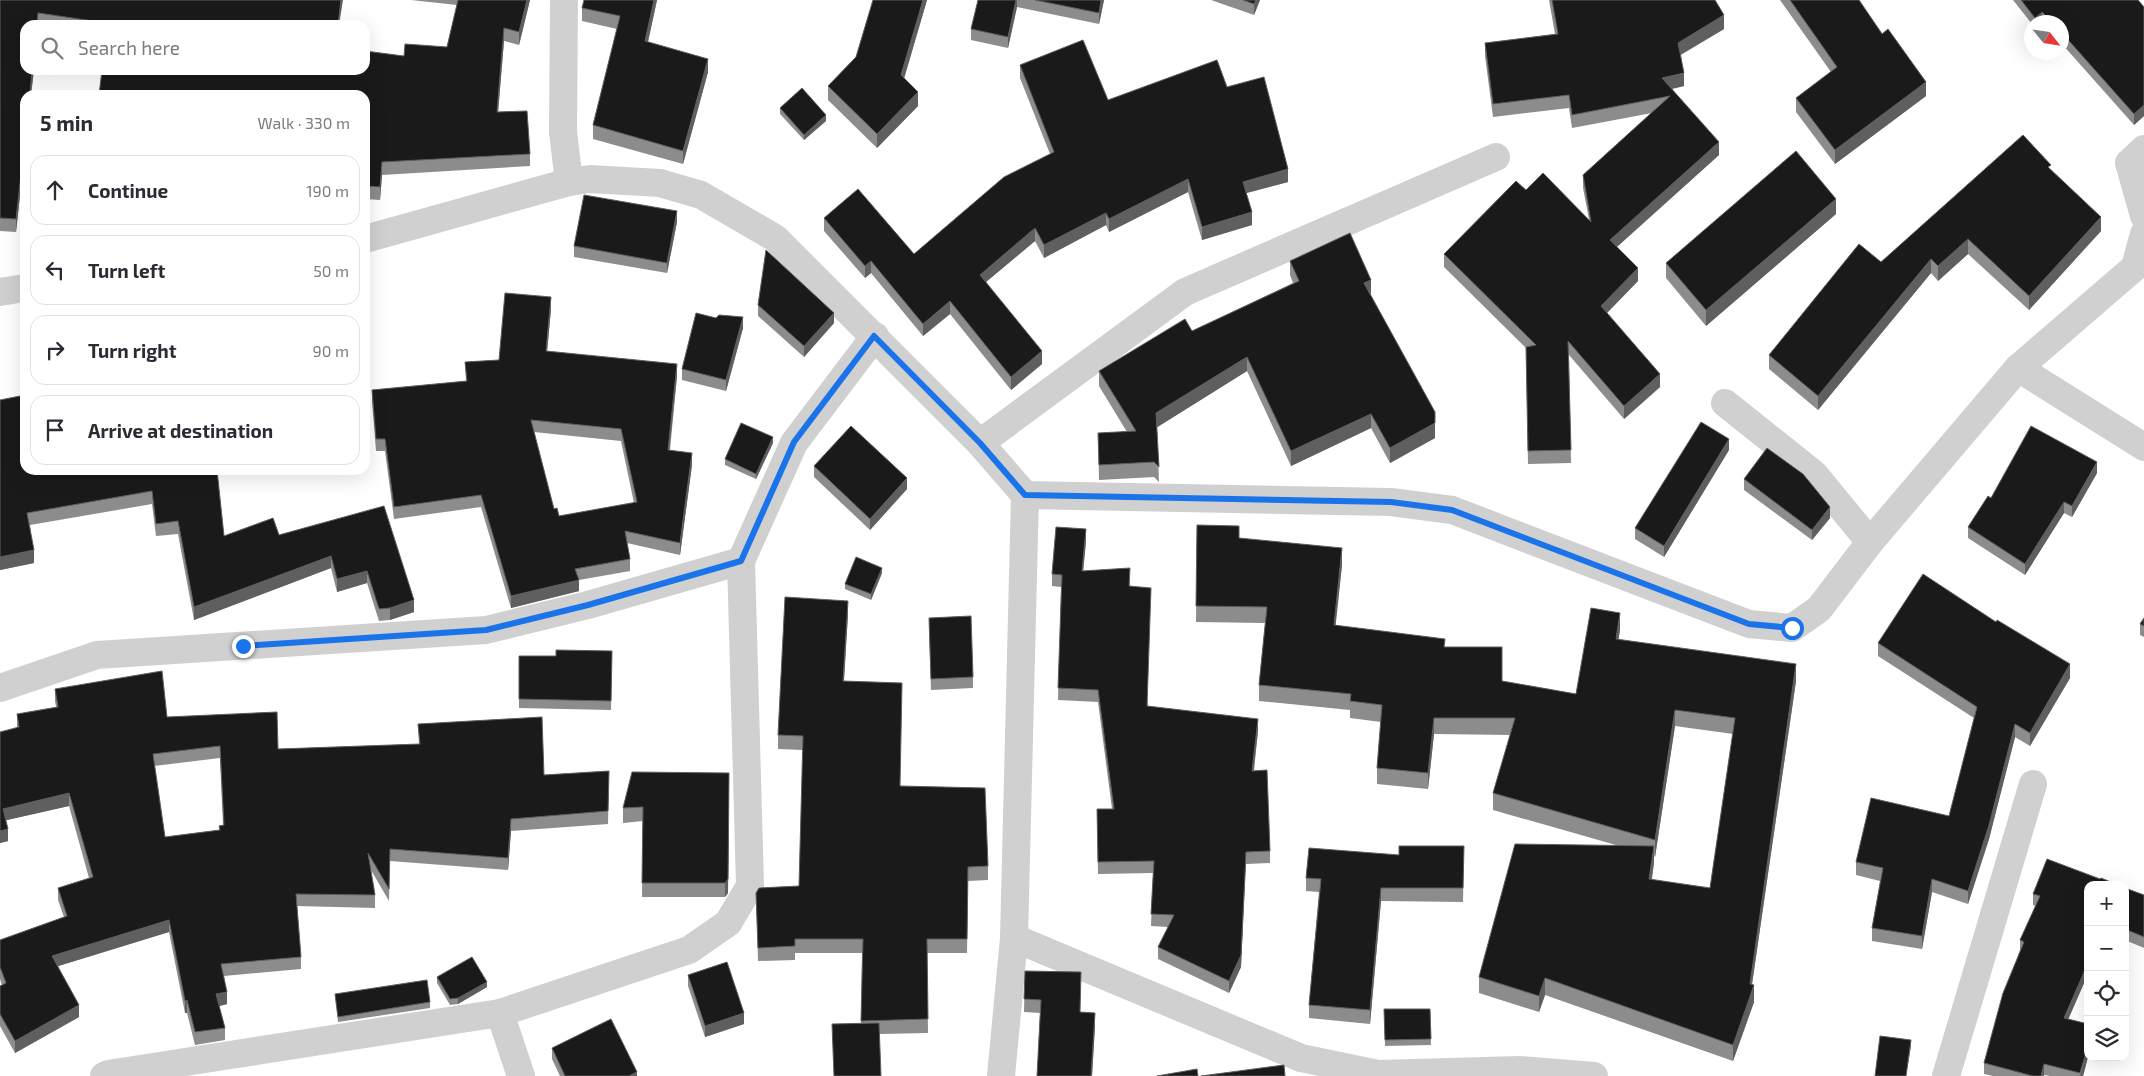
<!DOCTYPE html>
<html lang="en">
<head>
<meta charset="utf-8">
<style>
  :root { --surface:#fff; --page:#f7f7f7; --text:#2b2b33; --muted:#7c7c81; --line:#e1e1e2 }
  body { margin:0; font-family:"Exo 2",sans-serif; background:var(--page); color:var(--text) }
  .controls { position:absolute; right:15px; bottom:15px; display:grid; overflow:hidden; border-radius:10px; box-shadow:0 5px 20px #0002 }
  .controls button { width:45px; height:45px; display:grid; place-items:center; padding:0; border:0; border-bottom:1px solid var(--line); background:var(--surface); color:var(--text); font:25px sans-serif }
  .compass { position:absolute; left:2024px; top:15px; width:45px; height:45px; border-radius:50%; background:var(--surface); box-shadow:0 5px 20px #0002; rotate:120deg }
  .stop { position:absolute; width:15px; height:15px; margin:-11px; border:4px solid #1a73e8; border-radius:50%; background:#fff }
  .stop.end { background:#1a73e8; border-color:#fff; box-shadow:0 1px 5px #0008 }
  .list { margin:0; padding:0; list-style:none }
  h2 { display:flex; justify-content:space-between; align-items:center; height:65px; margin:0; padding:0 20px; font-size:21px }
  h2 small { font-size:16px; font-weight:400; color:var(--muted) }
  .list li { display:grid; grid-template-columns:32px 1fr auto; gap:15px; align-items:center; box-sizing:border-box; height:70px; margin:0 10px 10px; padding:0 10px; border:1px solid var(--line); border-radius:15px }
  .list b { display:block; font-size:19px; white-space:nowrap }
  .list em { font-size:16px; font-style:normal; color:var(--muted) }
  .icon { flex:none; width:28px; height:28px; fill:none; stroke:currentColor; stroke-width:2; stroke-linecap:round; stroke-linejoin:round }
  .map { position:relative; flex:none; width:2144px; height:1076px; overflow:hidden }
  .search { position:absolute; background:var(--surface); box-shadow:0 5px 20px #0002; left:20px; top:20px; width:350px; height:55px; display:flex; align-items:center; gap:12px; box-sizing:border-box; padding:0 18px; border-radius:15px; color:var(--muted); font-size:19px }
  .panel { position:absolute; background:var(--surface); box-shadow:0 5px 20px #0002; left:20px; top:90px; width:350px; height:385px; border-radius:15px }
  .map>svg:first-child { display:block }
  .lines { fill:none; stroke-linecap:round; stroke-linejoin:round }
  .minor { stroke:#d0d0d0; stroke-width:28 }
  .wall { fill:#8c8c8c; fill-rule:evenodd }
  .shaded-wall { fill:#5f5f5f }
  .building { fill:#1a1a1a; stroke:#5f5f5f; fill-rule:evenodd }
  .route { stroke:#1a73e8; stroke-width:6 }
</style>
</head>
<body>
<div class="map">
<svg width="2144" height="1076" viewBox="0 0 2144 1076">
  <rect width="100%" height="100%" fill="#fff"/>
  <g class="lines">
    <g class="minor">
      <path d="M 564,0 L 563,132 L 569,182"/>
      <path d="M 2144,149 L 2129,163 L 2144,216"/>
      <path d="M 365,239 L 569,182 L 590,179 L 660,183 L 701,195 L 775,238 L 980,443 L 1025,495 L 1014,938 L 1001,1076"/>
      <path d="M 0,292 L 25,288"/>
      <path d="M 2018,368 L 2144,447"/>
      <path d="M 1725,403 L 1814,474 L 1870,542"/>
      <path d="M 980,443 L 1185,292 L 1496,157"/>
      <path d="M 1025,495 L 1391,502 L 1452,510 L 1749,624 L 1792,628 L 1819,609 L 1870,542 L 2018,368 L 2135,267 L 2144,234"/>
      <path d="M 0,688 L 97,655 L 486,630 L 588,605 L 741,561"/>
      <path d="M 1014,938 L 1301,1058 L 1378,1074 L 1520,1070 L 1594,1076"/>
      <path d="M 500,1013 L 521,1076"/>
      <path d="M 104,1076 L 108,1074 L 500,1013 L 689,950 L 728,923 L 750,886 L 741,561 L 794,443 L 875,336"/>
      <path d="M 1946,1076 L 2033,784"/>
    </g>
  </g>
  <g class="wall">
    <path d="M 0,0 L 339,25 L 25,25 L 34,70 L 31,95 L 25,95 L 25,150 L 16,232 L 0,231 Z"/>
    <path d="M 411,0 L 530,0 L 519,45 L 504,41 L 498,112 L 530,154 L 530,166 L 382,175 L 380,200 L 365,199 L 365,95 L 404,56 L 447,47 L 457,5 Z"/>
    <path d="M 657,0 L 648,42 L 708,72 L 683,164 L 593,139 L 593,125 L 617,29 L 582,21 L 582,8 Z"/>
    <path d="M 873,0 L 927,0 L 904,78 L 918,106 L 877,148 L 828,100 L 828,86 L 856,57 Z"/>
    <path d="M 978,0 L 1104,0 L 1099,24 L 1017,7 L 1008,48 L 971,40 L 971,29 Z"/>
    <path d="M 1211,0 L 1260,0 L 1254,15 Z"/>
    <path d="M 1549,0 L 1715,0 L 1724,29 L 1681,55 L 1684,86 L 1672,89 L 1719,155 L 1617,247 L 1638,281 L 1607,313 L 1660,387 L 1624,419 L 1569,355 L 1571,463 L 1528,464 L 1526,348 L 1444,267 L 1444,254 L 1526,190 L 1589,219 L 1583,188 L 1583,175 L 1652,113 L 1572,128 L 1569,108 L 1493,117 L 1485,56 L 1485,43 L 1555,34 Z"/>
    <path d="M 1780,0 L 1859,0 L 1926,96 L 1835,164 L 1796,112 L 1796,98 L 1831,72 Z"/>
    <path d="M 2013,0 L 2138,0 L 2144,7 L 2144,116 L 2134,125 L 2062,44 L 2062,22 L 2032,22 L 2032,24 Z"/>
    <path d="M 1020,65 L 1108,100 L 1227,87 L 1288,182 L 1246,193 L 1252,225 L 1202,240 L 1188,192 L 1109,232 L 1106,225 L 1044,258 L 1035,241 L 986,282 L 1042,364 L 1011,390 L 950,314 L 923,336 L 871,273 L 865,278 L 824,231 L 824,218 L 914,254 L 1050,154 L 1020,78 Z"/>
    <path d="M 780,108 L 826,121 L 804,140 L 780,114 Z"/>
    <path d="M 2051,170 L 2101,231 L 2029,310 L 1968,254 L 1938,281 L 1931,273 L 1818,410 L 1769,369 L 1769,355 L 1881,262 Z"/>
    <path d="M 1836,214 L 1706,326 L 1666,278 L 1666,263 Z"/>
    <path d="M 677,222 L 667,273 L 574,257 L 574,246 Z"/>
    <path d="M 1290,261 L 1371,295 L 1435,438 L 1390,463 L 1371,428 L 1291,466 L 1247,371 L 1157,427 L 1159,482 L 1154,477 L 1099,480 L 1098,433 L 1127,432 L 1099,386 L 1099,371 L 1192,331 L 1293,283 L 1290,275 Z"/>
    <path d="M 758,305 L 834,323 L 804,357 L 758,316 Z"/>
    <path d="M 551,309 L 547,351 L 677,376 L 670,450 L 692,465 L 680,555 L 627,543 L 630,559 L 630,571 L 579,580 L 579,591 L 511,608 L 481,507 L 394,519 L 385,451 L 376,451 L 372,402 L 372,390 L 466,381 L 465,362 L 499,360 ZM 534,432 L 621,441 L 634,503 L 559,516 L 554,509 Z"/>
    <path d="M 716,318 L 743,328 L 726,391 L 682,380 L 682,369 Z"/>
    <path d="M 0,400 L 217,470 L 224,536 L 279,535 L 384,506 L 414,612 L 390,620 L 379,621 L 367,583 L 337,592 L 331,568 L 194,620 L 178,534 L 156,536 L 152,504 L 30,525 L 34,563 L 0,570 Z"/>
    <path d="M 773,443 L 756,479 L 725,465 L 725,459 Z"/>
    <path d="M 1729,450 L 1664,557 L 1635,539 L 1635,528 Z"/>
    <path d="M 814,466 L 907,489 L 870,530 L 814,477 Z"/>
    <path d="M 2097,473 L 2072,517 L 2064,513 L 2025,575 L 1968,538 L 1968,527 L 1991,498 Z"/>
    <path d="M 1744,479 L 1830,518 L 1812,540 L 1744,490 Z"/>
    <path d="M 1197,525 L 1239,538 L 1342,565 L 1335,625 L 1445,647 L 1502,681 L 1576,694 L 1620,630 L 1618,640 L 1796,681 L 1752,984 L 1754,1002 L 1733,1061 L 1545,995 L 1539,1012 L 1479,993 L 1479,977 L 1616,845 L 1493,810 L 1493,793 L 1510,735 L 1434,734 L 1428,789 L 1377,784 L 1377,768 L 1381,722 L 1350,718 L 1350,710 L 1259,701 L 1259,685 L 1265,623 L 1196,622 ZM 1675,726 L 1733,734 L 1710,888 L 1652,880 L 1654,862 L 1654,856 L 1655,857 Z"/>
    <path d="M 1086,541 L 1083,571 L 1130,581 L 1130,586 L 1148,706 L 1258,731 L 1254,771 L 1270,851 L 1270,863 L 1246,864 L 1241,967 L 1229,993 L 1158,959 L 1158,947 L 1168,927 L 1151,926 L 1153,873 L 1098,874 L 1097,809 L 1112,809 L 1098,702 L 1058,700 L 1061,587 L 1052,586 L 1052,574 Z"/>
    <path d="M 882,573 L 871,600 L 845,589 L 845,584 Z"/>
    <path d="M 848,614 L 844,681 L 900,786 L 988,866 L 988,880 L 968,881 L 967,953 L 927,953 L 928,1033 L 880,1034 L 861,1023 L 862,953 L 795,953 L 795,960 L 758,961 L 756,893 L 799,886 L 803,750 L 778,749 L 778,735 Z"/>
    <path d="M 2144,618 L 2144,637 L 2140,635 L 2140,624 Z"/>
    <path d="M 929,629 L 973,677 L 973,688 L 931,690 Z"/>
    <path d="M 1878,643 L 2070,678 L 2030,746 L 2015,737 L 1989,839 L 1968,904 L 1932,892 L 1922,949 L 1872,941 L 1872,928 L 1880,881 L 1856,875 L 1856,862 L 1949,816 L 1974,718 L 1878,656 Z"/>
    <path d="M 612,651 L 611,710 L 519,708 L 519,656 L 556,656 Z"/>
    <path d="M 55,689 L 167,717 L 278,749 L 419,744 L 418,724 L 544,775 L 609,771 L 608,824 L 511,831 L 508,870 L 390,861 L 389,901 L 371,870 L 375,895 L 375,908 L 297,906 L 301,957 L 301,969 L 224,976 L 227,1004 L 219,1006 L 225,1028 L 225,1040 L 195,1045 L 187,1013 L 185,1013 L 169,932 L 58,966 L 79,1017 L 15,1053 L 0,1026 L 0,986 L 2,985 L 0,979 L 0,940 L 64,917 L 58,900 L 58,888 L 89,878 L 69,806 L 6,820 L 8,841 L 0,843 L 17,728 L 17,714 L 56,707 L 55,701 ZM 220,758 L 223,825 L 219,830 L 165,837 L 154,766 Z"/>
    <path d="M 729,773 L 728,893 L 725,897 L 642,897 L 643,821 L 623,823 L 623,808 Z"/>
    <path d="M 1464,846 L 1463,902 L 1381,901 L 1370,1024 L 1309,1018 L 1309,1005 L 1319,892 L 1306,891 L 1306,878 L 1399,855 Z"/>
    <path d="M 2047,859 L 2088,974 L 2068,1019 L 2088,1024 L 2088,1057 L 2083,1076 L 2050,1076 L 2044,1075 L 2044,1076 L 1993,1076 L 1984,1074 L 1984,1063 L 2020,950 L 2020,940 L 2036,906 L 2033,905 L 2033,894 Z"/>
    <path d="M 2125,888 L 2144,895 L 2144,948 L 2125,940 Z"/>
    <path d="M 1025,971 L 1080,1012 L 1095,1026 L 1092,1076 L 1037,1076 L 1040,1013 L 1024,1012 Z"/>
    <path d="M 688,975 L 744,1024 L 705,1037 L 688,986 Z"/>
    <path d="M 437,977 L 487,987 L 458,1004 L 450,1005 L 437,983 Z"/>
    <path d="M 335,994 L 430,1002 L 430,1008 L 338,1022 Z"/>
    <path d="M 1384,1009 L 1430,1009 L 1431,1045 L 1385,1046 Z"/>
    <path d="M 552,1048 L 637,1076 L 560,1076 L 552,1059 Z"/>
  </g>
  <g class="shaded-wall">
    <path d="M 341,0 L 343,0 L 339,25 L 338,25 Z"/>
    <path d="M 527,0 L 530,0 L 519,45 L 519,32 Z"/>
    <path d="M 654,0 L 657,0 L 645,55 L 645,41 Z"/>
    <path d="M 923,0 L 927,0 L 901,89 L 901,75 Z"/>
    <path d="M 1016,0 L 1017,0 L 1017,7 L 1008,48 L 1008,37 Z"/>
    <path d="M 1101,0 L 1104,0 L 1099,24 L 1099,13 Z"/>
    <path d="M 1256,0 L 1260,0 L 1254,15 L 1254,4 Z"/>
    <path d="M 2042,12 L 2042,22 L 2035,22 L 2035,18 Z"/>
    <path d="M 1724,15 L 1724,29 L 1678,56 L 1678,43 Z"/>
    <path d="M 504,28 L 504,41 L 497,125 L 497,112 Z"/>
    <path d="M 708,59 L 708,72 L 683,164 L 683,151 Z"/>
    <path d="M 32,70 L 34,70 L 31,95 L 30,95 Z"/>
    <path d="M 1684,73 L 1684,86 L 1662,91 L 1662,78 Z"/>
    <path d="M 1926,82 L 1926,96 L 1835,164 L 1835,150 Z"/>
    <path d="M 918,92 L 918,106 L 877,148 L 877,134 Z"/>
    <path d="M 2144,105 L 2144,116 L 2134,125 L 2134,114 Z"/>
    <path d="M 826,115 L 826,121 L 804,140 L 804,135 Z"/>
    <path d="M 25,138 L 25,150 L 16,232 L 16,219 Z"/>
    <path d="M 1719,142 L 1719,155 L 1610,253 L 1610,240 Z"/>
    <path d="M 382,162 L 382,175 L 380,200 L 380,187 Z"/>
    <path d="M 1288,169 L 1288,182 L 1243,194 L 1243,182 Z"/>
    <path d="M 1188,179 L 1188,192 L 1109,232 L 1109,219 Z"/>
    <path d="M 1836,199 L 1836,214 L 1706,326 L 1706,310 Z"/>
    <path d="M 677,211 L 677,222 L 667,273 L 667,263 Z"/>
    <path d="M 1252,212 L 1252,225 L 1202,240 L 1202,227 Z"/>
    <path d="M 1106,213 L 1106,225 L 1044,258 L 1044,245 Z"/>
    <path d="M 2101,217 L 2101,231 L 2029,310 L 2029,296 Z"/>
    <path d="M 1035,228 L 1035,241 L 980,287 L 980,275 Z"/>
    <path d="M 1968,239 L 1968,254 L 1938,281 L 1938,266 Z"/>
    <path d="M 1931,259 L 1931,273 L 1818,410 L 1818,396 Z"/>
    <path d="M 871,261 L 871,273 L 865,278 L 865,266 Z"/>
    <path d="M 1638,268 L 1638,281 L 1601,319 L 1601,306 Z"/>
    <path d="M 1371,280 L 1371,295 L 1364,283 Z"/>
    <path d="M 551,297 L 551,309 L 546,363 L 546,351 Z"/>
    <path d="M 950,301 L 950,314 L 923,336 L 923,324 Z"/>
    <path d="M 834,313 L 834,323 L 804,357 L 804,346 Z"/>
    <path d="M 743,317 L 743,328 L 726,391 L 726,380 Z"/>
    <path d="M 1042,351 L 1042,364 L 1011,390 L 1011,377 Z"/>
    <path d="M 1247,357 L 1247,371 L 1156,428 L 1156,413 Z"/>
    <path d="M 677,364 L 677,376 L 668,462 L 668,450 Z"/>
    <path d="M 1660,374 L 1660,387 L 1624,419 L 1624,406 Z"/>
    <path d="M 1371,414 L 1371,428 L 1291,466 L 1291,451 Z"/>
    <path d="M 1435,423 L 1435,438 L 1390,463 L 1390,448 Z"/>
    <path d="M 773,437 L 773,443 L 756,479 L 756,474 Z"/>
    <path d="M 1729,439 L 1729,450 L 1664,557 L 1664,546 Z"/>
    <path d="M 692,453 L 692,465 L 680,555 L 680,543 Z"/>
    <path d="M 2097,462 L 2097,473 L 2072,517 L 2072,506 Z"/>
    <path d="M 907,478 L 907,489 L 870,530 L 870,519 Z"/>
    <path d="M 2064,502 L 2064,513 L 2025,575 L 2025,564 Z"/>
    <path d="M 1830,507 L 1830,518 L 1812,540 L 1812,530 Z"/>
    <path d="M 1086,529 L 1086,541 L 1082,583 L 1082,571 Z"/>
    <path d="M 1342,548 L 1342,565 L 1334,641 L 1334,625 Z"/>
    <path d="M 34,550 L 34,563 L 0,570 L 0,557 Z"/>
    <path d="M 331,556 L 331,568 L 194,620 L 194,607 Z"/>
    <path d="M 882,568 L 882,573 L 871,600 L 871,594 Z"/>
    <path d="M 367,571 L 367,583 L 337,592 L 337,579 Z"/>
    <path d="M 579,580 L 579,591 L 511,608 L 511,596 Z"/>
    <path d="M 414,600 L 414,612 L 390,620 L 390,608 Z"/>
    <path d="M 848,601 L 848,614 L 843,695 L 843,681 Z"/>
    <path d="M 1620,613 L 1620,630 L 1616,656 L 1616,639 Z"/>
    <path d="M 1796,664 L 1796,681 L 1750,998 L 1754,985 L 1754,1002 L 1733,1061 L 1733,1045 L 1750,984 Z"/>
    <path d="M 2070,664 L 2070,678 L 2030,746 L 2030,733 Z"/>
    <path d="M 1675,710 L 1675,726 L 1655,857 L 1655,840 Z"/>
    <path d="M 1434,718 L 1434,734 L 1428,789 L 1428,773 Z"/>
    <path d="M 1258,719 L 1258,731 L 1252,783 L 1252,771 Z"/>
    <path d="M 2015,724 L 2015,737 L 1989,839 L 1968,904 L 1968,891 Z"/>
    <path d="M 729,773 L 728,893 L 725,897 L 725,883 Z"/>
    <path d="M 69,793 L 69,806 L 3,821 L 3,809 Z"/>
    <path d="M 511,819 L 511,831 L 508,870 L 508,858 Z"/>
    <path d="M 8,829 L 8,841 L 0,843 L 0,831 Z"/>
    <path d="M 1654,846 L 1654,862 L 1649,896 L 1649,879 Z"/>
    <path d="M 1246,852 L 1241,967 L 1229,993 L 1229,981 Z"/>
    <path d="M 1932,879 L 1932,892 L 1922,949 L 1922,936 Z"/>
    <path d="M 1381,888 L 1381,901 L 1370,1024 L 1370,1010 Z"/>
    <path d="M 169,920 L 169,932 L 52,968 L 52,956 Z"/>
    <path d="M 2088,963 L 2088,974 L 2064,1029 L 2064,1018 Z"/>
    <path d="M 1545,978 L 1545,995 L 1539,1012 L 1539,996 Z"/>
    <path d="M 487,982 L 487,987 L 458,1004 L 458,998 Z"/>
    <path d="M 227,992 L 227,1004 L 216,1007 L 216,994 Z"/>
    <path d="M 187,1000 L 187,1013 L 185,1013 L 185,1001 Z"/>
    <path d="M 79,1005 L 79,1017 L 15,1053 L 15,1041 Z"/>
    <path d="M 744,1013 L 744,1024 L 705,1037 L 705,1026 Z"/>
    <path d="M 1095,1013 L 1095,1026 L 1092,1076 L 1091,1076 Z"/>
    <path d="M 1911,1040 L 1911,1046 L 1906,1076 Z"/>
    <path d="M 2088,1046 L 2088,1057 L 2083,1076 L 2080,1076 Z"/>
    <path d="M 2044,1064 L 2044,1076 L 2041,1076 Z"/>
    <path d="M 637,1072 L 637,1076 L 629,1076 Z"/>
  </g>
  <g class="building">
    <path d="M 0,0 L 341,0 L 338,25 L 107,25 L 107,23 L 38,13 L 37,25 L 25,25 L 25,70 L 32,70 L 30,95 L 25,95 L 25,138 L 16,219 L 0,218 Z"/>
    <path d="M 458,0 L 527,0 L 519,32 L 504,28 L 497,112 L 527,111 L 530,154 L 382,162 L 380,187 L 365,186 L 365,95 L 99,95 L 102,70 L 365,70 L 365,51 L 404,56 L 405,44 L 447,47 Z"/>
    <path d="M 584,0 L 654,0 L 645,41 L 708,59 L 683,151 L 593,125 L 620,16 L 582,8 Z"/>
    <path d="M 873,0 L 923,0 L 901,75 L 918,92 L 877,134 L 828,86 L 856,57 Z"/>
    <path d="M 978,0 L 1016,0 L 1008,37 L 971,29 Z"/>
    <path d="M 1035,0 L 1101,0 L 1099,13 Z"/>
    <path d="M 1243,0 L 1256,0 L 1254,4 Z"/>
    <path d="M 1552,0 L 1715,0 L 1724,15 L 1678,43 L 1684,73 L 1662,78 L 1719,142 L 1610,240 L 1638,268 L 1601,306 L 1660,374 L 1624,406 L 1568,341 L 1571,450 L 1528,451 L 1526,347 L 1536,345 L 1444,254 L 1516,181 L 1526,190 L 1543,173 L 1591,222 L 1583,175 L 1670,96 L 1572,115 L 1569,95 L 1493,104 L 1485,43 L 1558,34 Z"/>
    <path d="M 1790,0 L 1859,0 L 1882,34 L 1888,29 L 1926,82 L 1835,150 L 1796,98 L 1837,67 Z"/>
    <path d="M 2021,0 L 2138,0 L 2144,7 L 2144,105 L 2134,114 L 2062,33 L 2062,22 L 2052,22 L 2042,12 L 2035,18 Z"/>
    <path d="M 1083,40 L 1108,100 L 1217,60 L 1227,87 L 1264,77 L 1288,169 L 1243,182 L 1252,212 L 1202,227 L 1188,179 L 1109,219 L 1106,213 L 1044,245 L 1035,228 L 980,275 L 1042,351 L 1011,377 L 950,301 L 923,324 L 871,261 L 865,266 L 824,218 L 858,189 L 914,254 L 1004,177 L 1054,152 L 1020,65 Z"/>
    <path d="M 802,88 L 826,115 L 804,135 L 780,108 Z"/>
    <path d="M 2023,135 L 2051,165 L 2048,167 L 2101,217 L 2029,296 L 1968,239 L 1938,266 L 1931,259 L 1818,396 L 1769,355 L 1859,244 L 1881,262 Z"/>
    <path d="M 1796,151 L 1836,199 L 1706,310 L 1666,263 Z"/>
    <path d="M 584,195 L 677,211 L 667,263 L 574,246 Z"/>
    <path d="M 1350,233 L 1371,280 L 1364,283 L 1435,412 L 1435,423 L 1390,448 L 1371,414 L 1291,451 L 1247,357 L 1156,413 L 1159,467 L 1154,462 L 1099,465 L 1098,433 L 1136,431 L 1099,371 L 1185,319 L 1192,331 L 1299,281 L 1290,261 Z"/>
    <path d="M 766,250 L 834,313 L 804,346 L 758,305 Z"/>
    <path d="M 505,293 L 551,297 L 546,351 L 677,364 L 668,450 L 692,453 L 680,543 L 625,531 L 630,559 L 575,569 L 579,580 L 511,596 L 481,495 L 394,507 L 385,439 L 376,439 L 372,390 L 467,381 L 465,362 L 499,360 ZM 531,420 L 621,429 L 637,502 L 559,516 L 557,508 L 554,509 Z"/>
    <path d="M 696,313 L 716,318 L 719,315 L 743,317 L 726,380 L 682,369 Z"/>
    <path d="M 25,395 L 25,470 L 217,470 L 224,536 L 273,518 L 279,535 L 384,506 L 414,600 L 390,608 L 379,609 L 367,571 L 337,579 L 331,556 L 194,607 L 178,521 L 156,524 L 152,491 L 27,513 L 34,550 L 0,557 L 0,400 Z"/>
    <path d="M 1701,422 L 1729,439 L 1664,546 L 1635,528 Z"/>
    <path d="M 741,423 L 773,437 L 756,474 L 725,459 Z"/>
    <path d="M 851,426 L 907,478 L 870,519 L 814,466 Z"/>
    <path d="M 2031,426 L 2097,462 L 2072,506 L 2064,502 L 2025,564 L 1968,527 L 1988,496 L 1991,498 Z"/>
    <path d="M 1767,448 L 1803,474 L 1830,507 L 1812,530 L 1744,479 Z"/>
    <path d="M 1197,525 L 1239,526 L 1239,538 L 1342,548 L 1334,625 L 1445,639 L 1444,647 L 1502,647 L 1502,681 L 1576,694 L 1591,608 L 1620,613 L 1616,639 L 1796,664 L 1750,984 L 1754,985 L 1733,1045 L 1545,978 L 1539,996 L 1479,977 L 1515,844 L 1654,846 L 1649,879 L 1710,888 L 1735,718 L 1675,710 L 1655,840 L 1493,793 L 1515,718 L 1434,718 L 1428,773 L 1377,768 L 1382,705 L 1350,701 L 1351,694 L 1259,685 L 1267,607 L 1196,606 Z"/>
    <path d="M 1056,527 L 1086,529 L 1082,571 L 1130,568 L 1129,586 L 1151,588 L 1147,706 L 1258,719 L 1252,771 L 1267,770 L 1270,851 L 1246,852 L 1241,955 L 1229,981 L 1158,947 L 1174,915 L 1151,914 L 1154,861 L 1098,862 L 1097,809 L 1114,809 L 1098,690 L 1058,688 L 1062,575 L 1052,574 Z"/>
    <path d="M 856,557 L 882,568 L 871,594 L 845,584 Z"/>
    <path d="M 1923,574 L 1996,622 L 1997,620 L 2070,664 L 2030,733 L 2015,724 L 1989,825 L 1968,891 L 1932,879 L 1922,936 L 1872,928 L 1883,868 L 1856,862 L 1871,798 L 1949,816 L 1977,707 L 1878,643 Z"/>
    <path d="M 785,597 L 848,601 L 843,681 L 902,683 L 900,786 L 985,788 L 988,866 L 968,867 L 967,939 L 927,939 L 928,1019 L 861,1021 L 863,939 L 795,939 L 795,946 L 758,948 L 756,893 L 759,888 L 799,886 L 803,736 L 778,735 Z"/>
    <path d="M 971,616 L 973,677 L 931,679 L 929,618 Z"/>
    <path d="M 2144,618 L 2144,626 L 2140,624 Z"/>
    <path d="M 556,650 L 612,651 L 611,701 L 519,699 L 519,656 L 556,656 Z"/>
    <path d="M 162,671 L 167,717 L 277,712 L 278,749 L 420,744 L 418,724 L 542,717 L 544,775 L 609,771 L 608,811 L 511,819 L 508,858 L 390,849 L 389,889 L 368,853 L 375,895 L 296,894 L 301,957 L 221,964 L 227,992 L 216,994 L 225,1028 L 195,1032 L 187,1000 L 185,1001 L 169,920 L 52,956 L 79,1005 L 15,1041 L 0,1014 L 0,986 L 6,983 L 0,967 L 0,940 L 67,916 L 58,888 L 93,877 L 69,793 L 3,809 L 8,829 L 0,831 L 0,732 L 19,727 L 17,714 L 58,707 L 55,689 ZM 220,746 L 224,825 L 219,826 L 220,830 L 165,837 L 153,754 Z"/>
    <path d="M 632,772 L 729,773 L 728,879 L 725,883 L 642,883 L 643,807 L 623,808 Z"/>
    <path d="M 1399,846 L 1464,846 L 1463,888 L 1381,888 L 1370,1010 L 1309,1005 L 1321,879 L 1306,878 L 1309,848 L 1399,855 Z"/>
    <path d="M 2047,859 L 2100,879 L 2101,878 L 2118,885 L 2088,885 L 2088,963 L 2064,1018 L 2088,1024 L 2088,1046 L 2080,1073 L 2044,1064 L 2041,1076 L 2033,1076 L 1984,1063 L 2003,993 L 2024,942 L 2020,940 L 2040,896 L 2033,894 Z"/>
    <path d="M 2125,888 L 2144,895 L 2144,937 L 2125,929 Z"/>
    <path d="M 472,957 L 487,982 L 458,998 L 450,999 L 437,977 Z"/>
    <path d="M 727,962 L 744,1013 L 705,1026 L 688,975 Z"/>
    <path d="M 1025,971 L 1081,972 L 1080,1012 L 1095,1013 L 1091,1076 L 1037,1076 L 1041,1000 L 1024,999 Z"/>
    <path d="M 427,980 L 430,1002 L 338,1017 L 335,994 Z"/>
    <path d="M 1384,1009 L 1430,1009 L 1431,1039 L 1385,1040 Z"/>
    <path d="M 611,1019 L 637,1072 L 629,1076 L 565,1076 L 552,1048 Z"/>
    <path d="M 879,1023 L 881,1076 L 834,1076 L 832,1024 Z"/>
    <path d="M 1880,1036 L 1911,1040 L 1906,1076 L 1875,1076 Z"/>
    <path d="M 1284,1065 L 1285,1076 L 1201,1076 Z"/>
    <path d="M 1197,1069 L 1198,1076 L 1157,1076 Z"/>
  </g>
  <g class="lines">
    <path class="route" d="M 243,646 L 486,630 L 588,605 L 741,561 L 794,442 L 874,336 L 980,443 L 1025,495 L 1391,502 L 1452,510 L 1749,624 L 1792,628"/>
  </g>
</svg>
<div class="controls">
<button>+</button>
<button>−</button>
<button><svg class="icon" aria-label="locate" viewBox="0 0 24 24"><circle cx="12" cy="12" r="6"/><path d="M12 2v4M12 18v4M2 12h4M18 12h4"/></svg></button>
<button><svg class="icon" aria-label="layers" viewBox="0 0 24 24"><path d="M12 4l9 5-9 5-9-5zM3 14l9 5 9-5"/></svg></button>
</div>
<svg class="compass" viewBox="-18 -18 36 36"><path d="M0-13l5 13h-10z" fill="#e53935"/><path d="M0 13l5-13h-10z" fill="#7c7c81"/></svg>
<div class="stop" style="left:1792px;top:628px"></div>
<div class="stop end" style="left:243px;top:646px"></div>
<div class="search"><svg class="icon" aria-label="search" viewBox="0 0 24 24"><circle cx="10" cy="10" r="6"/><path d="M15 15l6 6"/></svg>Search here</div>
<section class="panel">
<h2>5 min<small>Walk · 330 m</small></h2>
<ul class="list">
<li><svg class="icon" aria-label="ahead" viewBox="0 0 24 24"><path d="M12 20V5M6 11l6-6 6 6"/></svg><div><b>Continue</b></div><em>190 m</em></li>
<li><svg class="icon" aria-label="left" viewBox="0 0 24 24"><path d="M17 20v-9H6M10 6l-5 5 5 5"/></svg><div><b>Turn left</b></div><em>50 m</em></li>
<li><svg class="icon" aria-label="right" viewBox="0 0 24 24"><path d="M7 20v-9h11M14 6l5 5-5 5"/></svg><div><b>Turn right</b></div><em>90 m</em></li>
<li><svg class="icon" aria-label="arrive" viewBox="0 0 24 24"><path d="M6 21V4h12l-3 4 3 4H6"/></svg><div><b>Arrive at destination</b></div></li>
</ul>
</section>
</div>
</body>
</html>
